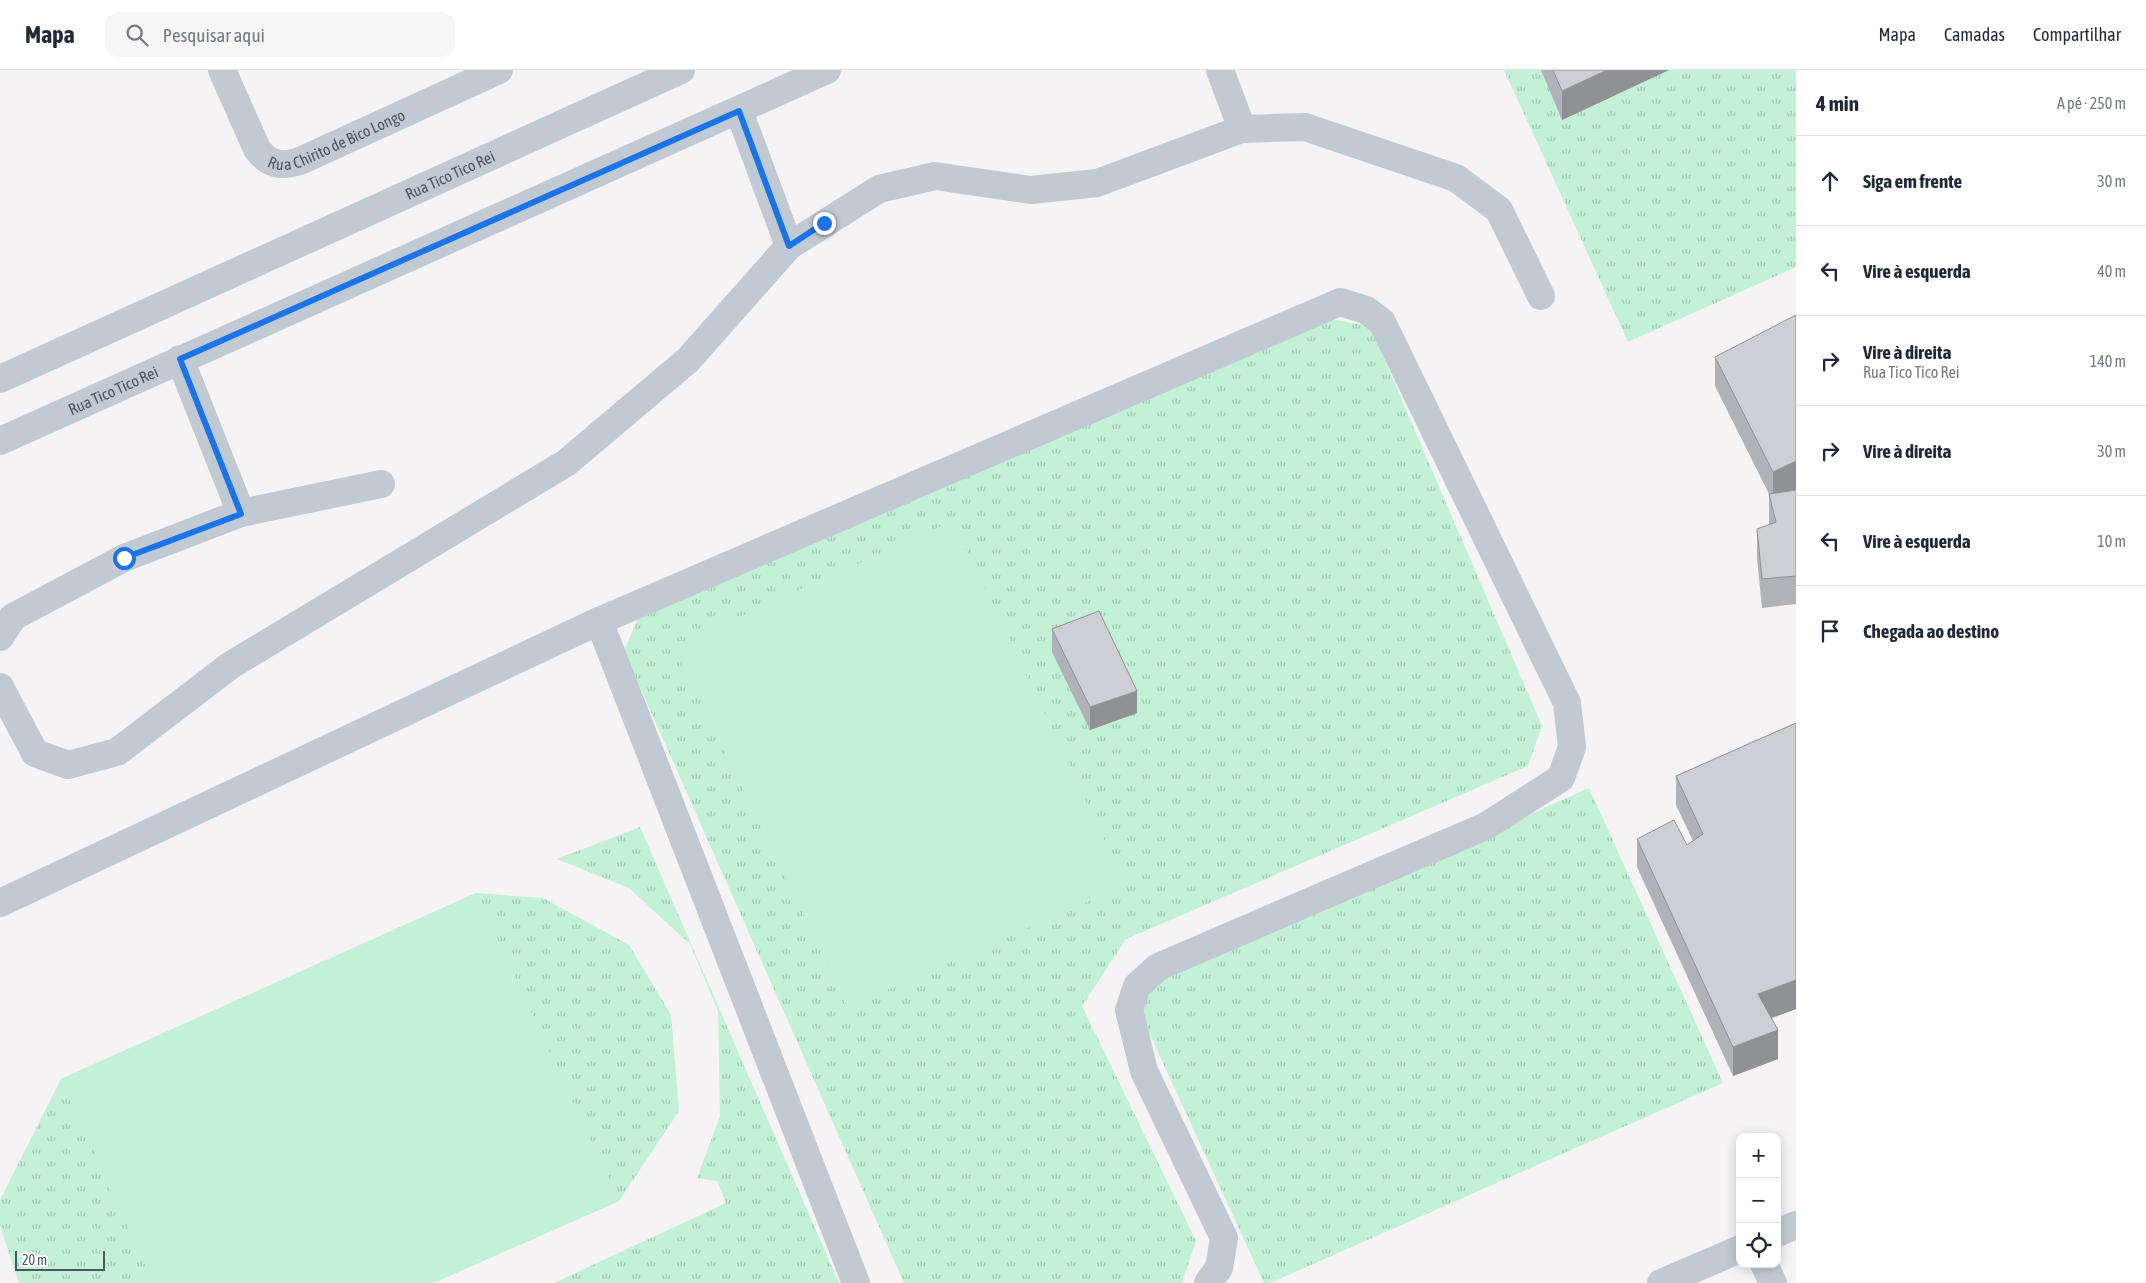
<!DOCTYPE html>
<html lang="pt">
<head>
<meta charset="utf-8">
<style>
  :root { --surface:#fff; --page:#f6f6f7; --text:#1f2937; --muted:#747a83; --line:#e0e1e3 }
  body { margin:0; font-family:"Asap Condensed",sans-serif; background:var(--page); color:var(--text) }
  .controls { position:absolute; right:15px; bottom:15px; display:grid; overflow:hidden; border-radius:10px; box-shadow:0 2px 12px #0003 }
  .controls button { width:45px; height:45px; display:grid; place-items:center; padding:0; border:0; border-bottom:1px solid var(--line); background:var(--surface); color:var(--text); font:25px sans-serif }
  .scale { position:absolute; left:15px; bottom:12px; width:90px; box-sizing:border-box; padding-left:5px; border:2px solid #4a5661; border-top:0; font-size:14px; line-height:18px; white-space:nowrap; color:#4a5661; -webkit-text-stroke:4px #fff; paint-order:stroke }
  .stop { position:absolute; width:15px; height:15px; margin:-11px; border:4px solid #1a73e8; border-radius:50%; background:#fff }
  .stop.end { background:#1a73e8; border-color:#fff; box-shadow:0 1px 5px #0008 }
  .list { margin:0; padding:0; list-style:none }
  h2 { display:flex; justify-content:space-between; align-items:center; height:65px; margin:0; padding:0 20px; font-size:21px }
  h2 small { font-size:16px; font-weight:400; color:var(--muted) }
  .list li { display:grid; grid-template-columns:32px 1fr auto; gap:15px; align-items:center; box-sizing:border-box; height:90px; padding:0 20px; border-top:1px solid var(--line) }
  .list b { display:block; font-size:19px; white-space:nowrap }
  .list p { margin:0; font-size:16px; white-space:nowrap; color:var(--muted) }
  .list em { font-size:16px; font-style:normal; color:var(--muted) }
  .icon { flex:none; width:28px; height:28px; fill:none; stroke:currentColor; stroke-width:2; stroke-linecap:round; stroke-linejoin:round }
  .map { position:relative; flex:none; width:1796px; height:1213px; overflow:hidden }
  header { display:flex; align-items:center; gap:30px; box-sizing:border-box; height:70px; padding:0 25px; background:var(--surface); border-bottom:1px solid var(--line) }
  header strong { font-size:24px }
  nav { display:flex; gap:28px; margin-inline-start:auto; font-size:18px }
  .search { width:350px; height:45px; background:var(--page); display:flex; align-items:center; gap:12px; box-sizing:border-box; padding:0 18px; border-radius:15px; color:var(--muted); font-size:19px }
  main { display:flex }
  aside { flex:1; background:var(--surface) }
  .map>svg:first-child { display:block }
  .grass { fill:url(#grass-tufts) }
  .pitch { fill:#c3f1d5 }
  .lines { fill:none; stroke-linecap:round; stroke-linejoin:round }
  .minor { stroke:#c1cad2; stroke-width:28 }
  .wall { fill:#b0b2b7 }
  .shaded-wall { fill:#909195 }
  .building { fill:#cdcfd5; stroke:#909195 }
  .route { stroke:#1a73e8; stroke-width:6 }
  .labels { text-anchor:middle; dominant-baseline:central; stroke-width:4.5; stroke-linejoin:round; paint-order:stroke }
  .street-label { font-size:16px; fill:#4a5661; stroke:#fff }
</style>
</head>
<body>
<header>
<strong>Mapa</strong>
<div class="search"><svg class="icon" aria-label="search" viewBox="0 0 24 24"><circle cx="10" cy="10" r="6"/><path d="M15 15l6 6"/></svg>Pesquisar aqui</div>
<nav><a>Mapa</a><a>Camadas</a><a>Compartilhar</a></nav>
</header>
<main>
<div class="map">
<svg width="1796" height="1213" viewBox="0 0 1796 1213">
  <defs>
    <pattern id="grass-tufts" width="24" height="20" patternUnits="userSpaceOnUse" patternTransform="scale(1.25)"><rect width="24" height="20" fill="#c3f1d5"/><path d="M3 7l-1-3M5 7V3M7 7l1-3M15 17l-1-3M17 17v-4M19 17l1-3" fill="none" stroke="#a0c6b0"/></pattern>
  </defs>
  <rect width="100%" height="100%" fill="#f5f3f3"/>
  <g class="grass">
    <path d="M 1504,0 L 1796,0 L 1796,197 L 1628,272 Z"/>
    <path d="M 1325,248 L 1370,256 L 1542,656 L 1528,696 L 1126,869 L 1082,936 L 1196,1171 L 1182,1213 L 904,1213 L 624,581 L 641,541 Z"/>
    <path d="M 1589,718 L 1723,1013 L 1270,1213 L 1264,1213 L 1140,943 L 1156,911 Z"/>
    <path d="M 640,757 L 839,1213 L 554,1213 L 726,1133 L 717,1111 L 697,1108 L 720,1046 L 718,941 L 690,874 L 629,818 L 557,789 Z"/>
    <path d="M 476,823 L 543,828 L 629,875 L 671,945 L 679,1041 L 619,1131 L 433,1213 L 19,1213 L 0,1156 L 0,1130 L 61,1009 Z"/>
  </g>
  <g class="pitch">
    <path d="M 953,451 L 1126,815 L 848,937 L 674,576 Z"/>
    <path d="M 476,823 L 619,1131 L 433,1213 L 153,1213 L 61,1009 Z"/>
  </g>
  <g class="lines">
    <g class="minor">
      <path id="s1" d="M 222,0 L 257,79 C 269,95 281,97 300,91 L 499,0"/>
      <path d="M 1220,0 L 1242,59"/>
      <path d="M 739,41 L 789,176"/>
      <path d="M 180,289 L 241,443"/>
      <path id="s2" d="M 0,309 L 681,0"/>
      <path id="s3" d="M 0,371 L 827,0"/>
      <path d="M 599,551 L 856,1213"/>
      <path d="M 0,567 L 13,547 L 124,488 L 241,443 L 381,414"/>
      <path d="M 0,617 L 35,683 L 68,695 L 117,682 L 231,595 L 566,393 L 688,290 L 789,176 L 879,119 L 935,106 L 1031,120 L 1097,113 L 1242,59 L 1305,57 L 1456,108 L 1499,140 L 1541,226"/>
      <path d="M 0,833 L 599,551 L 1340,232 L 1366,240 L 1382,252 L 1567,633 L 1572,677 L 1561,708 L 1486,756 L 1158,897 L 1137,916 L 1129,940 L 1144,1001 L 1224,1168 L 1219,1198 L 1208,1213"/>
      <path d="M 1777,1163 L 1796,1155"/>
      <path d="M 1764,1194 L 1773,1213"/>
      <path d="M 1661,1213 L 1740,1179"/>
    </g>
  </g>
  <g class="wall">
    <path d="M 1541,0 L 1669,0 L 1562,50 Z"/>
    <path d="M 1715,287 L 1795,420 L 1796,420 L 1796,534 L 1762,538 L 1757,488 L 1757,459 L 1769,455 L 1769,424 L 1715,316 Z"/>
    <path d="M 1052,559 L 1137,643 L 1090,660 L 1052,582 Z"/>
    <path d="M 1796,653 L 1796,939 L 1771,948 L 1778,989 L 1733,1006 L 1637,797 L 1637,769 L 1687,775 L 1693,771 L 1676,735 L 1676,706 Z"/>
  </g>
  <g class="shaded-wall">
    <path d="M 1607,0 L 1669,0 L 1562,50 L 1562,21 Z"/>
    <path d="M 1796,391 L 1796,420 L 1773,431 L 1773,402 Z"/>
    <path d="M 1137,621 L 1137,643 L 1090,660 L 1090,637 Z"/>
    <path d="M 1796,910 L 1796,939 L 1758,953 L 1758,924 Z"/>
    <path d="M 1778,960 L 1778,989 L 1733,1006 L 1733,977 Z"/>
  </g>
  <g class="building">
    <path d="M 1553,0 L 1607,0 L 1562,21 Z"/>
    <path d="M 1796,245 L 1796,391 L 1773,402 L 1715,287 Z"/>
    <path d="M 1796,420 L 1796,506 L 1762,509 L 1757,459 L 1776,452 L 1769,424 Z"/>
    <path d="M 1099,541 L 1137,621 L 1090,637 L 1052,559 Z"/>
    <path d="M 1796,653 L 1796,910 L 1758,924 L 1778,960 L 1733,977 L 1637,769 L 1674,750 L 1687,775 L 1703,764 L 1676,706 Z"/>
  </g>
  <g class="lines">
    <path class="route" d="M 124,488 L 241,444 L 180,289 L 739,41 L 789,176 L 824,153"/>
  </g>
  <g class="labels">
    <g class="street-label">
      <text stroke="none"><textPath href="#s1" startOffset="176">Rua Chirito de Bico Longo</textPath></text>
      <text stroke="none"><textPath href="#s2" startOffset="494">Rua Tico Tico Rei</textPath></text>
      <text stroke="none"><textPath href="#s3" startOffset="124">Rua Tico Tico Rei</textPath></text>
    </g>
  </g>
</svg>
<div class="controls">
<button>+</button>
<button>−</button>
<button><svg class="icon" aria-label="locate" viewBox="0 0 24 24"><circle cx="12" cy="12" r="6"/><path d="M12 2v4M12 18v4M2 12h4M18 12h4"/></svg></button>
</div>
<div class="scale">20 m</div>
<div class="stop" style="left:124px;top:488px"></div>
<div class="stop end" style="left:824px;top:153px"></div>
</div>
<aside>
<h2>4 min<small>A pé · 250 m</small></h2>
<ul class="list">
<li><svg class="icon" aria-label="ahead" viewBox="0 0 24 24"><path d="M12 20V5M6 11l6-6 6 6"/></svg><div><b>Siga em frente</b></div><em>30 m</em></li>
<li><svg class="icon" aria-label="left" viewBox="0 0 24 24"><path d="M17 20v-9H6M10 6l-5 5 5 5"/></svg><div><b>Vire à esquerda</b></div><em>40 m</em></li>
<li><svg class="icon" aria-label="right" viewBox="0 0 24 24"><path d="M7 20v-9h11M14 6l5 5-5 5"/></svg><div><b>Vire à direita</b><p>Rua Tico Tico Rei</p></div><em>140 m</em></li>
<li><svg class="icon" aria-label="right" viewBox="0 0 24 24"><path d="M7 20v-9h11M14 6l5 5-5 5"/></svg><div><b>Vire à direita</b></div><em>30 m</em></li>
<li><svg class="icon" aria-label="left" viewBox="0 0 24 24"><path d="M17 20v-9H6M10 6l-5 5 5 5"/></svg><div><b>Vire à esquerda</b></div><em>10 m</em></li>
<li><svg class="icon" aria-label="arrive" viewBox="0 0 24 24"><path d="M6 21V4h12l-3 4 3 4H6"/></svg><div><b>Chegada ao destino</b></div></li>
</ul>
</aside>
</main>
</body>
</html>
